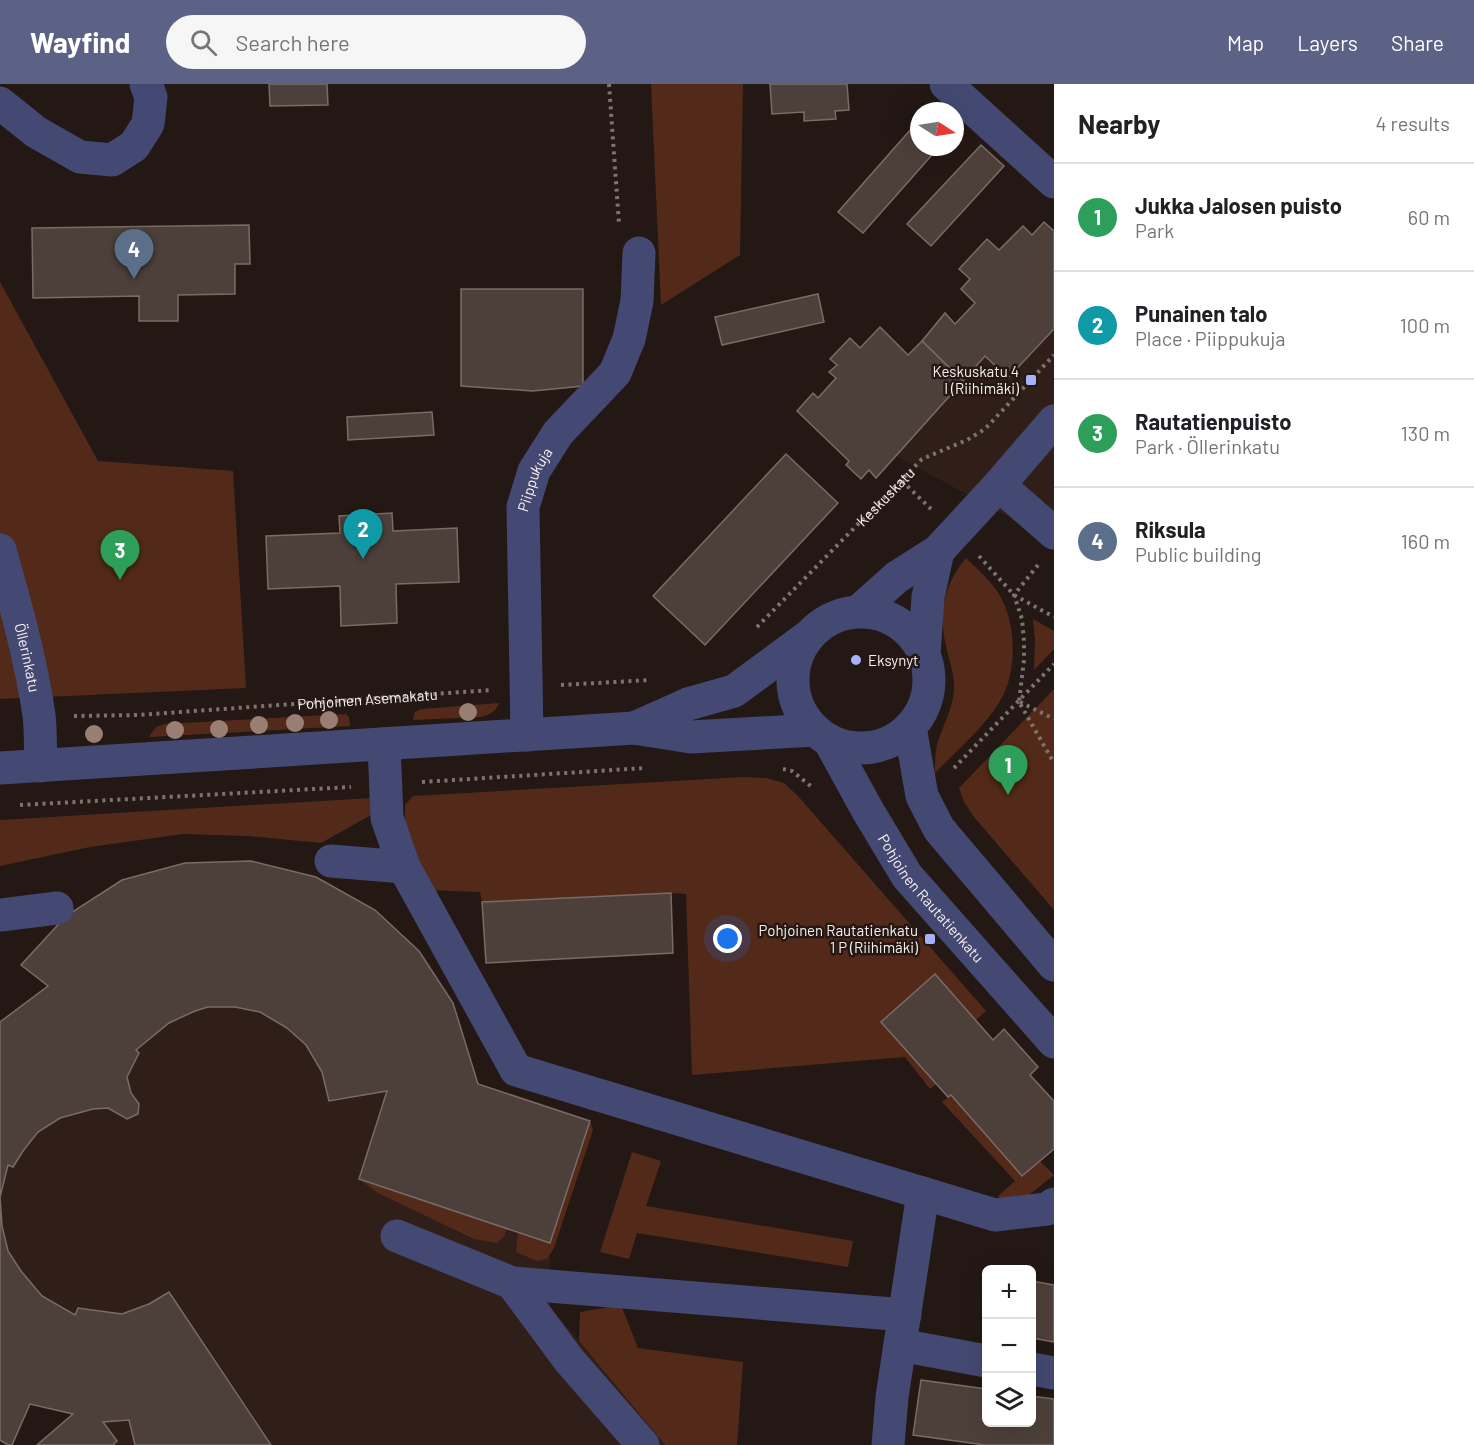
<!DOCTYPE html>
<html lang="en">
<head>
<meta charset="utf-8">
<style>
  :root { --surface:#fff; --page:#f6f6f6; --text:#202124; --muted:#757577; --line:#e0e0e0; --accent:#5c6285 }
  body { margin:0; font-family:Barlow,sans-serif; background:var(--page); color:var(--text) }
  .controls { position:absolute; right:18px; bottom:18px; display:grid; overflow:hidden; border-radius:9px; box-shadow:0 6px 24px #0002 }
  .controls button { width:54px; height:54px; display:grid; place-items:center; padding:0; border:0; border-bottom:2px solid var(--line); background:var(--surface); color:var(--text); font:30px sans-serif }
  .compass { position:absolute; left:910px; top:18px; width:54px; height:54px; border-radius:50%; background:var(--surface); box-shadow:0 6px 24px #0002; rotate:102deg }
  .you { position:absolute; left:728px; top:855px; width:21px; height:21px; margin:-15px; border:4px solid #fff; border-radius:50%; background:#1a73e8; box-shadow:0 0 0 9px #1a73e833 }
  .badge { display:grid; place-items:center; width:39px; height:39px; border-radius:50%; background:var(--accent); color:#fff; font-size:20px; font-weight:700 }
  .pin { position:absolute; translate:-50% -50px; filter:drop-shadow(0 2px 3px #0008) }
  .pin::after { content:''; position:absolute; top:32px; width:21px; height:18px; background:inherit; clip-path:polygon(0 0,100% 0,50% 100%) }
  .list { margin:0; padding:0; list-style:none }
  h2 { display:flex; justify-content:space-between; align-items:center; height:78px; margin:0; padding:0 24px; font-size:26px }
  h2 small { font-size:20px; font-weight:400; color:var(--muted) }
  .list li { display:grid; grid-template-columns:39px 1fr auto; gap:18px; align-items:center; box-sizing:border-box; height:108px; padding:0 24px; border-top:2px solid var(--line) }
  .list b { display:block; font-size:22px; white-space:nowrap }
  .list p { margin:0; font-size:20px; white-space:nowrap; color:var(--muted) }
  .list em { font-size:20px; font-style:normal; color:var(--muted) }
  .icon { flex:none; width:33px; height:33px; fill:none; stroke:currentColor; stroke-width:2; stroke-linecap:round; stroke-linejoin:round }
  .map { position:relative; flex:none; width:1054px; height:1361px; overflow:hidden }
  header { display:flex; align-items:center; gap:36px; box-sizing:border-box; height:84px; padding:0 30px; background:var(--accent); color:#fff }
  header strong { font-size:28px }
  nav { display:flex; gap:33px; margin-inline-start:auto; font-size:21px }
  .search { width:420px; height:54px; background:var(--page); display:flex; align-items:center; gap:15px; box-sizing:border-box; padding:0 21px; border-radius:33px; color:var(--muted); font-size:22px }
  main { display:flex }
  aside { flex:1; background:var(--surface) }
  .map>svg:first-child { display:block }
  .built { fill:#301e18 }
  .green { fill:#532a1a }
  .building { fill:#4d403b; stroke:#7a6b66; stroke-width:1.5 }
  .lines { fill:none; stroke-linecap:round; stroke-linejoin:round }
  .path { stroke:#7d736f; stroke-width:4; stroke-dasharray:3 4.5; stroke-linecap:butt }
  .minor { stroke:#444973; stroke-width:33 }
  .tree { fill:#997e73 }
  .poi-dot { fill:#a6b1fc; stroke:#231813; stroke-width:2 }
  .labels { text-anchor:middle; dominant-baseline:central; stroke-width:5; stroke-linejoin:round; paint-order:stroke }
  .poi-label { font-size:15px; fill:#faf1ee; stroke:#231813; text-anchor:end }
  .street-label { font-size:15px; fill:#faf1ee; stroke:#231813 }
</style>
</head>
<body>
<header>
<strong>Wayfind</strong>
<div class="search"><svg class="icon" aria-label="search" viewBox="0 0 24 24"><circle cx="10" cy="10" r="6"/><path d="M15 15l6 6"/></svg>Search here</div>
<nav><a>Map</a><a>Layers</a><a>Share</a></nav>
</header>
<main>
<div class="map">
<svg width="1054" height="1361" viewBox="0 0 1054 1361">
  <rect width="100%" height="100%" fill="#231813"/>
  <g class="built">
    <path d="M 1054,184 L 1054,458 L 889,368 Z"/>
    <path d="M 251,777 L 316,793 L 375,826 L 419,867 L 478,1000 L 590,1037 L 550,1159 L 550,1222 L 665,1361 L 37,1361 L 72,1330 L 30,1320 L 12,1361 L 8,1361 L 0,1356 L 0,938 L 47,902 L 21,881 L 66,832 L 122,796 L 185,779 Z"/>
  </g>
  <g class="green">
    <path d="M 651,0 L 743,0 L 740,171 L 661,221 Z"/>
    <path d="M 0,198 L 98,377 L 233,387 L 246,604 L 0,615 Z"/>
    <path d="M 966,474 C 977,485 989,495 997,507 C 1017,536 1018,588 1000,617 C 984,644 956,667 935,689 C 935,678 935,667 938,657 C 944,639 954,622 954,603 C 954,588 949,576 946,562 C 938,528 944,501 966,474 Z"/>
    <path d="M 1033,535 L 1054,547 L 1054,565 L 1034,586 L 1035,555 Z"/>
    <path d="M 1054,605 L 1054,826 L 974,733 L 964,718 L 959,704 Z"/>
    <path d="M 499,619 C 496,628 490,630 481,633 L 413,636 L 415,628 L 421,625 Z"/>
    <path d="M 346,630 L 349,633 L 350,642 L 149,653 L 156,643 L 164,640 Z"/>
    <path d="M 744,693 L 766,694 L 784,699 L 798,712 L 986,927 L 976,936 L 935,890 L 937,1000 L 930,1005 L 905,973 L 692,991 L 686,810 L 671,809 L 482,818 L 480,808 L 429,806 L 405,738 L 405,721 L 413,712 Z"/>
    <path d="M 372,714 L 371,731 L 321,759 L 248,752 L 183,750 L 90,763 L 0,782 L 0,736 Z"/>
    <path d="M 951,1011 L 1022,1092 L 1040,1077 L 1054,1091 L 1025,1114 L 1005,1119 L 998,1112 L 1015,1097 L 942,1018 Z"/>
    <path d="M 590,1037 L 593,1046 L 554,1164 L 547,1175 L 537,1177 L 516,1168 L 518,1149 L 550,1159 Z"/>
    <path d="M 632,1068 L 661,1077 L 646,1122 L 853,1157 L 848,1183 L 637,1149 L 629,1175 L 600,1168 Z"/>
    <path d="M 359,1095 L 507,1145 L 504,1153 L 497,1159 L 474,1155 L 378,1109 Z"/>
    <path d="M 621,1221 L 638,1264 L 743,1278 L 737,1361 L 665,1361 L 579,1257 L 580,1228 Z"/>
  </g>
  <g class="building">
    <path d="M 269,0 L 327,0 L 328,21 L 270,22 Z"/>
    <path d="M 770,0 L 847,0 L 849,26 L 835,27 L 836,35 L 804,37 L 804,28 L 772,30 Z"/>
    <path d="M 933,20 L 942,27 L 927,27 Z"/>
    <path d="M 919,36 L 919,63 L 939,63 L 863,149 L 838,128 Z"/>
    <path d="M 981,61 L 1004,82 L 931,162 L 907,140 Z"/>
    <path d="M 1044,138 L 1054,147 L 1054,245 L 1008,294 L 985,272 L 963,297 L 922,257 L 945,229 L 955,240 L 975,219 L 961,205 L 970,195 L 959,185 L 987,155 L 999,166 L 1023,142 L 1032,151 Z"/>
    <path d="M 249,141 L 250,180 L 235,180 L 235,210 L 178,211 L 178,237 L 139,237 L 139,212 L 33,214 L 32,144 Z"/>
    <path d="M 461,205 L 583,205 L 583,302 L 533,307 L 461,302 Z"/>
    <path d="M 818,210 L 824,238 L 722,261 L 715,233 Z"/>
    <path d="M 880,243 L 908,271 L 922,257 L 963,297 L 876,394 L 869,386 L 861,395 L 846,381 L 849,377 L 797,327 L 813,309 L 818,314 L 836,294 L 829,288 L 837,281 L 830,275 L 850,254 L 860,264 Z"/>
    <path d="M 432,328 L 434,351 L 348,356 L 347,333 Z"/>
    <path d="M 786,370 L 838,419 L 705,561 L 653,512 Z"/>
    <path d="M 392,429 L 393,447 L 457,444 L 459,498 L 396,500 L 397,539 L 341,542 L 340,502 L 268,505 L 266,452 L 340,449 L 339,432 Z"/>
    <path d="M 251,777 L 316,793 L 375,826 L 419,867 L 453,919 L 478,1000 L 590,1037 L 550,1159 L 359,1095 L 387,1007 L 329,1017 L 322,988 L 306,961 L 287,944 L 260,928 L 235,923 L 208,923 L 195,927 L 169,939 L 136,966 L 139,969 L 127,993 L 131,1009 L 139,1020 L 138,1030 L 127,1035 L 108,1024 L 93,1025 L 60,1034 L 38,1048 L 23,1067 L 13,1083 L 8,1081 L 0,1113 L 2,1142 L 8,1167 L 21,1187 L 42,1212 L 75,1231 L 78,1224 L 122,1230 L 149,1220 L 169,1208 L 271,1361 L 135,1361 L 129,1336 L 103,1338 L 117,1357 L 113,1361 L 37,1361 L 73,1330 L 30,1320 L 12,1361 L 8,1361 L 0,1356 L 0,938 L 48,902 L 21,881 L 66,832 L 122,796 L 185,779 Z"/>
    <path d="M 671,809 L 673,869 L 486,879 L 482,818 Z"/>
    <path d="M 935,890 L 993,956 L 1004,945 L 1038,983 L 1030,991 L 1054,1017 L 1054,1065 L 1022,1092 L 951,1011 L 948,1013 L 881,938 Z"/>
    <path d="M 1032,1197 L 1054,1201 L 1054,1258 L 1032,1254 Z"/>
    <path d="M 921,1296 L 986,1305 L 986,1338 L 1032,1338 L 1032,1312 L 1054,1315 L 1054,1361 L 985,1361 L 913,1351 Z"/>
  </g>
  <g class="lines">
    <g class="path">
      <path d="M 609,0 L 619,140"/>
      <path d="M 902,397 L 931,425"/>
      <path d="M 979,472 L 1014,511 L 1054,533"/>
      <path d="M 1038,481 L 1014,511 L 1022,535 L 1024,557 L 1024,576 L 1019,618 L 1054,679"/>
      <path id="s1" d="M 757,543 L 922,375 L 967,356 L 985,345 L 1054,271"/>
      <path d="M 561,601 L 650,596"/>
      <path d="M 1020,618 L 1054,635"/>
      <path id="s2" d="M 74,632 L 138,631 L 491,606"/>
      <path d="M 954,684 L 1054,580"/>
      <path d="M 783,685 L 792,687 L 812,703"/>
      <path d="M 422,698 L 645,684"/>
      <path d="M 20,721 L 351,703"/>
    </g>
    <g class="minor">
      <path d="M 946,0 L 1054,98"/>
      <path d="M 0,19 L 36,48 L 80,73 L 112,76 L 134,62 L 148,40 L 151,13 L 146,0"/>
      <path d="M 999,401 L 1054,449"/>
      <path id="s3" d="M 0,466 C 15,519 31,576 39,631 C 41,647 40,665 41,682"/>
      <path d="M 859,527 L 897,493 L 938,467 L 999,401 L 1054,337"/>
      <circle cx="861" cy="596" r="68"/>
      <path d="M 924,570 L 928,513 L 938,467"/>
      <path d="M 910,643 L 922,712 L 939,745 L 1054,881"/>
      <path d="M 634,644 L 688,620 L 734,607 L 806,554"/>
      <path id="s4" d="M 527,651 L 523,423 L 534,387 L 558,349 L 615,289 L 629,255 L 637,217 L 639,169"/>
      <path id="s5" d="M 829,656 L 868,727 L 907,792 L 1054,958"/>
      <path d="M 384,660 L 387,734 L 404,783 L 516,986 L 995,1131 L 1047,1125 L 1054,1120"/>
      <path d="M 0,684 L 634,644 L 691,653 L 815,646"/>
      <path d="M 331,777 L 404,783"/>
      <path d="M 0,831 L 57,824"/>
      <path d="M 397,1152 L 512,1199 L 905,1231"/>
      <path d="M 512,1199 L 569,1276 L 643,1361"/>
      <path d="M 900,1261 L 986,1277"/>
      <path d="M 1032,1285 L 1054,1289"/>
      <path d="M 888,1361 L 892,1313 L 923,1109"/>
    </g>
  </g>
  <g class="tree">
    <circle cx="468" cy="628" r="9"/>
    <circle cx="329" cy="636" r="9"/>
    <circle cx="295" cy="639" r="9"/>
    <circle cx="259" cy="641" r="9"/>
    <circle cx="219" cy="645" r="9"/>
    <circle cx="175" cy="646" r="9"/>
    <circle cx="94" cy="650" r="9"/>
  </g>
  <g class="poi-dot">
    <rect x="1025" y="290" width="12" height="12" rx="3"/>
    <circle cx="856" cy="576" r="6"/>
    <rect x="924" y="849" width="12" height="12" rx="3"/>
  </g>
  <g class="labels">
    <g class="poi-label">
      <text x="1019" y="287">Keskuskatu 4<tspan x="1019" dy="17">I (Riihimäki)</tspan></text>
      <text x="868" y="576" text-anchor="start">Eksynyt</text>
      <text x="918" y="846">Pohjoinen Rautatienkatu<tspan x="918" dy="17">1 P (Riihimäki)</tspan></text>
    </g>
    <g class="street-label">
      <text stroke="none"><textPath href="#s4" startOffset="258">Piippukuja</textPath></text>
      <text stroke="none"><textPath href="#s1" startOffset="183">Keskuskatu</textPath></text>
      <text stroke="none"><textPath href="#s3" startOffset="111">Öllerinkatu</textPath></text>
      <text stroke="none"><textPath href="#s2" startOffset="294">Pohjoinen Asemakatu</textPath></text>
      <text stroke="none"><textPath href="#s5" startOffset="189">Pohjoinen Rautatienkatu</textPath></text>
    </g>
  </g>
</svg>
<div class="controls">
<button>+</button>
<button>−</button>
<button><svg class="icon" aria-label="layers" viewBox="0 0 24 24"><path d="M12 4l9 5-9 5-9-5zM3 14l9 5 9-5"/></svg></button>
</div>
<svg class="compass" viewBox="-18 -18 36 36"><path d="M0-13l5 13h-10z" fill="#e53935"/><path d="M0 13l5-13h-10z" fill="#757577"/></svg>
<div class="you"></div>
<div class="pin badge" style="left:1008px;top:711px;background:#2e9e5b">1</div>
<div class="pin badge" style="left:363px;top:475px;background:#0f9aa8">2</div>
<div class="pin badge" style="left:120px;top:496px;background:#2e9e5b">3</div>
<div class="pin badge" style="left:134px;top:195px;background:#5c6f8a">4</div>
</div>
<aside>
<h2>Nearby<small>4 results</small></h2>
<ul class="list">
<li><span class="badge" style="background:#2e9e5b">1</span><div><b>Jukka Jalosen puisto</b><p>Park</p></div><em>60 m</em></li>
<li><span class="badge" style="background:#0f9aa8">2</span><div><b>Punainen talo</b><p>Place · Piippukuja</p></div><em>100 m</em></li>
<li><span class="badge" style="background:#2e9e5b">3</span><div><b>Rautatienpuisto</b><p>Park · Öllerinkatu</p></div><em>130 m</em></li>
<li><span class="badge" style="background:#5c6f8a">4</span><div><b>Riksula</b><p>Public building</p></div><em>160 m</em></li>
</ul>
</aside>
</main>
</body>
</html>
